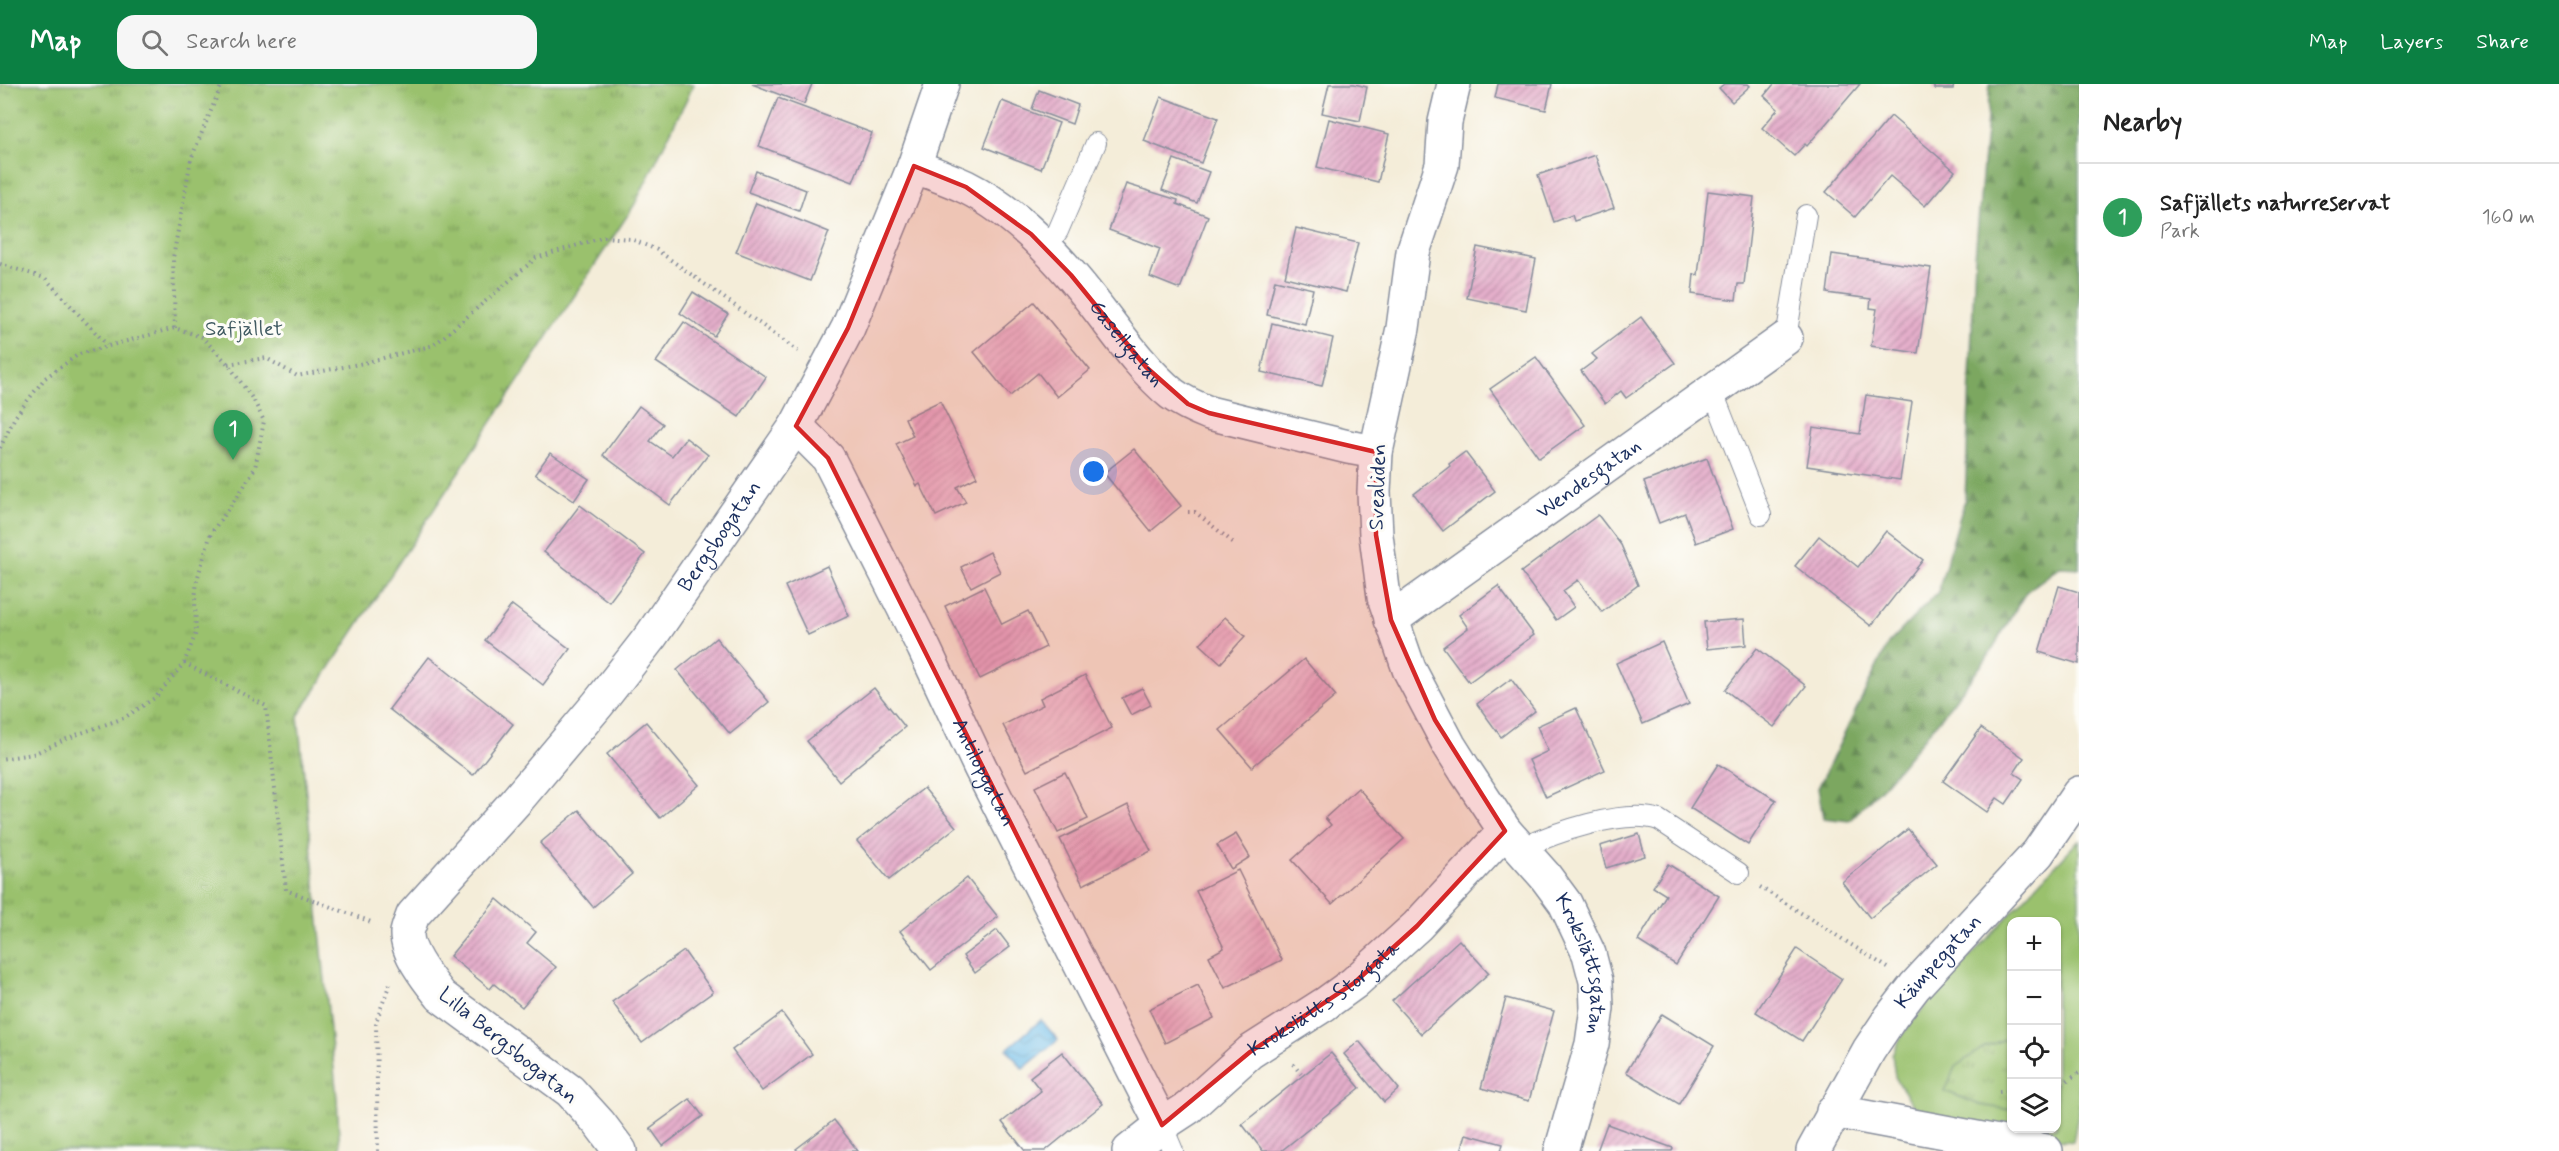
<!DOCTYPE html>
<html lang="en">
<head>
<meta charset="utf-8">
<style>
  :root { --surface:#fff; --page:#f6f6f6; --text:#222; --muted:#767676; --line:#e0e0e0; --accent:#0b8043 }
  body { margin:0; font-family:Mynerve,sans-serif; background:var(--page); color:var(--text) }
  .controls { position:absolute; right:18px; bottom:18px; display:grid; overflow:hidden; border-radius:12px; box-shadow:0 2px 4px #0004 }
  .controls button { width:54px; height:54px; display:grid; place-items:center; padding:0; border:0; border-bottom:2px solid var(--line); background:var(--surface); color:var(--text); font:30px sans-serif }
  .you { position:absolute; left:1094px; top:388px; width:21px; height:21px; margin:-15px; border:4px solid #fff; border-radius:50%; background:#1a73e8; box-shadow:0 0 0 9px #1a73e833 }
  .badge { display:grid; place-items:center; width:39px; height:39px; border-radius:50%; background:var(--accent); color:#fff; font-size:20px; font-weight:700 }
  .pin { position:absolute; translate:-50% -50px; filter:drop-shadow(0 2px 3px #0008) }
  .pin::after { content:''; position:absolute; top:32px; width:21px; height:18px; background:inherit; clip-path:polygon(0 0,100% 0,50% 100%) }
  .list { margin:0; padding:0; list-style:none }
  h2 { display:flex; justify-content:space-between; align-items:center; height:78px; margin:0; padding:0 24px; font-size:26px }
  h2 small { font-size:20px; font-weight:400; color:var(--muted) }
  .list li { display:grid; grid-template-columns:39px 1fr auto; gap:18px; align-items:center; box-sizing:border-box; height:108px; padding:0 24px; border-top:2px solid var(--line) }
  .list b { display:block; font-size:22px; white-space:nowrap }
  .list p { margin:0; font-size:20px; white-space:nowrap; color:var(--muted) }
  .list em { font-size:20px; font-style:normal; color:var(--muted) }
  .icon { flex:none; width:33px; height:33px; fill:none; stroke:currentColor; stroke-width:2; stroke-linecap:round; stroke-linejoin:round }
  .map { position:relative; flex:none; width:2079px; height:1067px; overflow:hidden }
  header { display:flex; align-items:center; gap:36px; box-sizing:border-box; height:84px; padding:0 30px; background:var(--accent); color:#fff }
  header strong { font-size:28px }
  nav { display:flex; gap:33px; margin-inline-start:auto; font-size:21px }
  .search { width:420px; height:54px; background:var(--page); display:flex; align-items:center; gap:15px; box-sizing:border-box; padding:0 21px; border-radius:18px; color:var(--muted); font-size:22px }
  main { display:flex }
  aside { flex:1; background:var(--surface) }
  .map>svg:first-child { display:block }
  .grass { fill:#9ac16d; stroke:#5a7866; stroke-width:1.5; fill-rule:evenodd }
  .forest { fill:url(#forest-firs); stroke:#4b6b5f; stroke-width:1.5 }
  .park { fill:url(#park-tufts); stroke:#5a7866; stroke-width:1.5 }
  .water { fill:url(#water-waves); stroke:#4676a4; stroke-width:1.5 }
  .building { fill:url(#building-hatch) }
  .lines { fill:none; stroke-linecap:round; stroke-linejoin:round }
  .service-casing { stroke:#888e9c; stroke-width:22 }
  .minor-casing { stroke:#888e9c; stroke-width:36 }
  .path { stroke:#888e9c; stroke-width:4; stroke-dasharray:1.5 4.5; stroke-linecap:butt }
  .service { stroke:#fff; stroke-width:20 }
  .minor { stroke:#fff; stroke-width:33 }
  .marked { fill:#d62828; fill-opacity:0.2; stroke:#d62828; stroke-width:4.5; stroke-linejoin:round }
  .labels { text-anchor:middle; dominant-baseline:central; stroke-width:6; stroke-linejoin:round; paint-order:stroke }
  .park-label { font-size:21px; fill:#415b62; stroke:#fdfcf7 }
  .street-label { font-size:21px; fill:#1b2f5e; stroke:#fdfcf7 }
</style>
</head>
<body>
<header>
<strong>Map</strong>
<div class="search"><svg class="icon" aria-label="search" viewBox="0 0 24 24"><circle cx="10" cy="10" r="6"/><path d="M15 15l6 6"/></svg>Search here</div>
<nav><a>Map</a><a>Layers</a><a>Share</a></nav>
</header>
<main>
<div class="map">
<svg width="2079" height="1067" viewBox="0 0 2079 1067">
  <defs>
    <pattern id="forest-firs" width="22" height="20" patternUnits="userSpaceOnUse" patternTransform="scale(1.5)"><rect width="22" height="20" fill="#7ba760"/><path d="M5 1l3.5 6h-7zM16 11l3.5 6h-7z" fill="#648852"/></pattern>
    <pattern id="park-tufts" width="24" height="20" patternUnits="userSpaceOnUse" patternTransform="scale(1.5)"><rect width="24" height="20" fill="#9ac16d"/><path d="M3 7l-1-3M5 7V3M7 7l1-3M15 17l-1-3M17 17v-4M19 17l1-3" fill="none" stroke="#7d9d5d"/></pattern>
    <pattern id="water-waves" width="16" height="10" patternUnits="userSpaceOnUse" patternTransform="scale(1.5)"><rect width="16" height="10" fill="#70beea"/><path d="M0 5q4-4 8 0t8 0" fill="none" stroke="#5b9bc1"/></pattern>
    <pattern id="building-hatch" width="6" height="6" patternUnits="userSpaceOnUse" patternTransform="scale(1.5)"><rect width="6" height="6" fill="#e5afcb"/><path d="M-1 1l2-2M0 6l6-6M5 7l2-2" fill="none" stroke="#b98fa8"/></pattern>
  </defs>
  <rect width="100%" height="100%" fill="#fdfcf7"/>
  <filter id="ink" filterUnits="userSpaceOnUse"><feTurbulence type="fractalNoise" baseFrequency=".0167" numOctaves="2"/><feDisplacementMap in="SourceGraphic" scale="12" xChannelSelector="R" yChannelSelector="G"/><feConvolveMatrix kernelMatrix="1 2 1 2 8 2 1 2 1" color-interpolation-filters="sRGB"/></filter>
  <filter id="wash" filterUnits="userSpaceOnUse"><feTurbulence type="fractalNoise" baseFrequency=".008" numOctaves="4" result="noise"/><feDisplacementMap in="SourceGraphic" scale="24" xChannelSelector="R" yChannelSelector="G"/><feGaussianBlur stdDeviation="1.35" result="paint"/><feColorMatrix in="noise" values="0 0 0 0 0 0 0 0 0 0 0 0 0 0 0 0 0 1.4 0 .05"/><feComposite in="paint" operator="in"/></filter>
  <g filter="url(#wash)">
    <rect width="100%" height="100%" fill="#f4edd9"/>
    <path class="grass" d="M 2079,756 L 2079,1025 L 2073,1058 L 1997,1049 L 1937,1038 L 1913,1021 L 1895,993 L 1892,970 L 1904,948 L 1930,916 ZM 2012,838 L 2056,838 L 2056,1044 L 2012,1044 Z"/>
    <path class="forest" d="M 1990,0 L 2079,0 L 2079,484 L 2060,483 L 2026,508 L 1987,574 L 1936,640 L 1885,700 L 1849,737 L 1823,734 L 1818,704 L 1888,560 L 1938,508 L 1965,415 L 1975,173 Z"/>
    <g class="park">
      <path d="M 0,0 L 694,0 L 635,120 L 298,632 L 337,1014 L 340,1067 L 0,1067 Z"/>
      <path d="M 2011,953 L 2011,1026 L 1980,1021 L 1945,1007 L 1955,983 L 1984,963 Z"/>
    </g>
    <path class="water" d="M 1041,936 L 1058,956 L 1023,985 L 1007,965 Z"/>
    <g id="blocks">
      <g class="building">
        <path d="M 752,0 L 812,0 L 804,20 Z"/>
        <path d="M 1329,0 L 1354,0 L 1367,3 L 1360,37 L 1322,29 Z"/>
        <path d="M 1498,0 L 1552,0 L 1546,26 L 1495,14 Z"/>
        <path d="M 1724,0 L 1748,0 L 1750,2 L 1732,18 L 1719,4 Z"/>
        <path d="M 1774,0 L 1860,0 L 1807,62 L 1805,60 L 1794,72 L 1762,44 L 1778,25 L 1764,12 Z"/>
        <path d="M 1934,0 L 1954,0 L 1953,5 L 1934,5 Z"/>
        <path d="M 1039,6 L 1078,21 L 1072,40 L 1032,25 Z"/>
        <path d="M 1161,13 L 1218,34 L 1201,79 L 1144,57 Z"/>
        <path d="M 778,14 L 872,49 L 853,98 L 759,62 Z"/>
        <path d="M 1002,17 L 1059,39 L 1041,85 L 984,63 Z"/>
        <path d="M 1891,32 L 1955,87 L 1925,122 L 1890,92 L 1855,133 L 1826,108 Z"/>
        <path d="M 1329,35 L 1389,50 L 1378,98 L 1317,83 Z"/>
        <path d="M 1595,71 L 1614,124 L 1574,137 L 1572,131 L 1554,138 L 1538,91 Z"/>
        <path d="M 1174,75 L 1209,88 L 1197,119 L 1162,106 Z"/>
        <path d="M 756,87 L 806,106 L 799,127 L 748,108 Z"/>
        <path d="M 1126,100 L 1178,116 L 1177,120 L 1208,132 L 1180,205 L 1150,193 L 1160,165 L 1109,146 Z"/>
        <path d="M 1708,107 L 1754,113 L 1744,200 L 1738,200 L 1736,216 L 1692,210 L 1694,190 L 1698,191 Z"/>
        <path d="M 756,119 L 829,148 L 810,197 L 736,168 Z"/>
        <path d="M 1296,144 L 1358,159 L 1346,208 L 1285,193 Z"/>
        <path d="M 1477,163 L 1536,175 L 1526,226 L 1467,214 Z"/>
        <path d="M 1832,170 L 1931,184 L 1918,269 L 1871,262 L 1877,225 L 1870,224 L 1871,215 L 1827,209 Z"/>
        <path d="M 1275,196 L 1313,205 L 1305,240 L 1267,231 Z"/>
        <path d="M 693,208 L 728,230 L 714,252 L 680,229 Z"/>
        <path d="M 1034,218 L 1090,286 L 1057,313 L 1038,289 L 1010,312 L 974,268 Z"/>
        <path d="M 1641,233 L 1675,279 L 1626,314 L 1621,307 L 1605,320 L 1581,287 L 1597,275 L 1592,270 Z"/>
        <path d="M 684,238 L 766,293 L 739,333 L 656,278 Z"/>
        <path d="M 1272,239 L 1333,254 L 1322,302 L 1261,288 Z"/>
        <path d="M 1536,273 L 1585,341 L 1539,374 L 1490,305 Z"/>
        <path d="M 1866,311 L 1912,318 L 1900,396 L 1807,382 L 1813,343 L 1860,350 Z"/>
        <path d="M 940,317 L 977,393 L 957,403 L 966,418 L 936,432 L 920,400 L 917,402 L 896,360 L 913,352 L 905,334 Z"/>
        <path d="M 639,322 L 663,340 L 650,357 L 672,372 L 686,354 L 708,371 L 670,421 L 603,371 Z"/>
        <path d="M 1134,365 L 1181,422 L 1151,447 L 1104,389 Z"/>
        <path d="M 1465,368 L 1495,407 L 1443,447 L 1414,410 L 1450,382 L 1449,380 Z"/>
        <path d="M 550,369 L 589,395 L 574,417 L 535,390 Z"/>
        <path d="M 1707,374 L 1733,445 L 1696,459 L 1685,429 L 1659,439 L 1644,398 Z"/>
        <path d="M 580,421 L 645,470 L 609,518 L 544,468 Z"/>
        <path d="M 1598,431 L 1621,461 L 1638,501 L 1602,528 L 1578,496 L 1563,507 L 1574,523 L 1556,536 L 1521,488 Z"/>
        <path d="M 1886,447 L 1923,476 L 1871,542 L 1795,482 L 1819,452 L 1858,483 Z"/>
        <path d="M 990,468 L 1000,488 L 971,503 L 961,483 Z"/>
        <path d="M 827,482 L 849,532 L 808,551 L 785,502 Z"/>
        <path d="M 1498,502 L 1534,551 L 1469,598 L 1443,563 L 1468,544 L 1459,531 Z"/>
        <path d="M 2059,502 L 2079,508 L 2079,580 L 2039,568 Z"/>
        <path d="M 984,503 L 1002,540 L 1028,527 L 1046,563 L 980,595 L 945,522 Z"/>
        <path d="M 512,521 L 570,565 L 543,601 L 485,556 Z"/>
        <path d="M 1225,533 L 1245,552 L 1221,579 L 1200,560 Z"/>
        <path d="M 1744,535 L 1746,561 L 1707,565 L 1704,538 Z"/>
        <path d="M 716,554 L 769,618 L 730,650 L 677,586 Z"/>
        <path d="M 1662,558 L 1689,620 L 1643,640 L 1616,579 Z"/>
        <path d="M 1757,564 L 1806,602 L 1774,643 L 1725,606 Z"/>
        <path d="M 429,573 L 513,640 L 473,691 L 389,625 Z"/>
        <path d="M 1304,575 L 1336,612 L 1252,683 L 1220,646 Z"/>
        <path d="M 1085,591 L 1112,644 L 1027,687 L 1003,641 L 1043,621 L 1040,614 Z"/>
        <path d="M 1511,595 L 1535,627 L 1501,653 L 1477,620 Z"/>
        <path d="M 874,604 L 905,643 L 839,697 L 807,657 Z"/>
        <path d="M 1142,604 L 1151,621 L 1131,631 L 1122,614 Z"/>
        <path d="M 1576,624 L 1605,686 L 1546,713 L 1529,676 L 1548,667 L 1537,642 Z"/>
        <path d="M 646,638 L 699,701 L 660,734 L 607,670 Z"/>
        <path d="M 1981,644 L 2024,674 L 2014,689 L 2023,695 L 2006,720 L 1997,714 L 1987,728 L 1943,697 Z"/>
        <path d="M 1718,680 L 1776,716 L 1748,761 L 1690,724 Z"/>
        <path d="M 1065,688 L 1088,735 L 1058,749 L 1035,703 Z"/>
        <path d="M 924,704 L 956,743 L 889,796 L 857,757 Z"/>
        <path d="M 1358,704 L 1404,755 L 1332,820 L 1292,776 L 1331,741 L 1325,734 Z"/>
        <path d="M 1128,721 L 1151,767 L 1083,801 L 1060,755 Z"/>
        <path d="M 579,726 L 632,790 L 593,823 L 540,759 Z"/>
        <path d="M 1908,745 L 1937,780 L 1870,834 L 1842,798 Z"/>
        <path d="M 1236,750 L 1250,773 L 1231,785 L 1217,761 Z"/>
        <path d="M 1639,750 L 1645,772 L 1606,784 L 1600,762 Z"/>
        <path d="M 1668,780 L 1719,812 L 1676,881 L 1638,857 L 1666,811 L 1653,803 Z"/>
        <path d="M 1238,786 L 1282,876 L 1225,904 L 1209,872 L 1224,864 L 1196,807 Z"/>
        <path d="M 967,794 L 998,833 L 931,886 L 900,847 Z"/>
        <path d="M 497,815 L 536,848 L 527,859 L 556,883 L 522,923 L 494,900 L 490,905 L 450,872 Z"/>
        <path d="M 997,846 L 1010,863 L 975,889 L 963,872 Z"/>
        <path d="M 1459,856 L 1489,889 L 1421,950 L 1392,917 Z"/>
        <path d="M 1797,865 L 1842,895 L 1802,957 L 1756,928 Z"/>
        <path d="M 684,867 L 713,908 L 642,959 L 612,918 Z"/>
        <path d="M 1198,901 L 1214,934 L 1165,959 L 1149,925 Z"/>
        <path d="M 1506,914 L 1554,927 L 1529,1017 L 1481,1004 Z"/>
        <path d="M 782,929 L 812,970 L 762,1007 L 732,966 Z"/>
        <path d="M 1662,930 L 1714,962 L 1679,1020 L 1626,988 Z"/>
        <path d="M 1359,957 L 1399,1005 L 1384,1018 L 1344,970 Z"/>
        <path d="M 1062,968 L 1103,1020 L 1045,1067 L 1025,1067 L 1002,1038 L 1041,1007 L 1030,993 Z"/>
        <path d="M 1331,969 L 1360,1004 L 1281,1067 L 1263,1067 L 1242,1040 Z"/>
        <path d="M 690,1015 L 703,1032 L 663,1062 L 650,1044 Z"/>
        <path d="M 834,1036 L 858,1067 L 798,1067 L 796,1065 Z"/>
        <path d="M 1607,1040 L 1673,1064 L 1672,1067 L 1597,1067 Z"/>
        <path d="M 1466,1050 L 1503,1060 L 1501,1067 L 1461,1067 Z"/>
      </g>
    </g>
  </g>
  <g filter="url(#ink)">
    <use href="#blocks" fill-opacity="0" stroke="#888e9c" stroke-width="1.5"/>
    <g class="lines">
      <g class="service-casing">
        <g id="service">
          <path d="M 1046,164 L 1058,147 L 1096,59"/>
          <path d="M 1786,254 L 1806,131"/>
          <path d="M 1712,306 L 1761,431"/>
          <path d="M 1520,765 C 1553,749 1624,724 1659,736 L 1739,789"/>
          <path d="M 1162,1041 L 1173,1067"/>
        </g>
      </g>
      <g class="minor-casing">
        <g id="minor">
          <path id="s1" d="M 1454,0 L 1445,38 L 1442,81 L 1413,168 L 1403,244 L 1376,368 L 1374,408 L 1376,451 L 1384,513 L 1409,585 L 1449,661 L 1466,688 L 1505,747 L 1545,792 L 1565,819 L 1589,870 L 1596,897 L 1597,924 L 1592,960 L 1561,1067"/>
          <path id="s2" d="M 914,82 C 931,89 949,95 966,103 C 1006,123 1042,157 1071,191 C 1103,227 1135,280 1172,310 C 1183,318 1196,324 1209,329 L 1348,363 L 1376,368"/>
          <path id="s3" d="M 796,342 L 828,374 L 924,564 L 980,683 L 1162,1041"/>
          <path id="s4" d="M 1391,536 L 1786,254"/>
          <path d="M 1833,1027 L 2046,1067"/>
          <path id="s5" d="M 620,1067 L 599,1039 L 570,1007 L 441,912 C 430,898 406,869 407,849 C 408,843 411,837 413,831 L 517,716 L 598,620 L 651,552 L 796,342 L 848,244 L 914,82 L 942,0"/>
          <path id="s6" d="M 1129,1067 L 1162,1041 L 1188,1024 L 1250,968 L 1325,920 L 1354,899 L 1417,842 L 1505,747"/>
          <path id="s7" d="M 1813,1067 L 1869,966 L 1891,933 L 1915,902 L 2038,769 L 2079,709"/>
        </g>
      </g>
      <g class="path">
        <path d="M 0,180 L 45,194 L 107,261"/>
        <path d="M 175,244 L 173,174 L 191,75 L 222,0"/>
        <path d="M 228,280 L 266,274 L 297,292 L 364,279 L 434,261 L 536,174 L 604,153 L 631,155 L 657,166 L 798,267"/>
        <path d="M 0,364 L 15,333 L 45,294 L 79,270 L 175,244 L 202,253 L 228,280 L 254,317 L 264,337 L 255,384 L 241,407 L 211,449 L 197,496 L 195,516 L 196,549 L 184,579 L 156,613 L 124,634 L 76,651 L 33,670 L 0,675"/>
        <path d="M 1188,428 L 1195,428 L 1235,460"/>
        <path d="M 184,579 L 266,622 L 286,806 L 374,839"/>
        <path d="M 1760,803 L 1888,884"/>
        <path d="M 1293,980 L 1301,990"/>
        <path d="M 2056,1000 L 2063,999 L 2079,989"/>
        <path d="M 1999,1008 L 2012,1007"/>
        <path d="M 378,1067 L 376,938 L 390,899"/>
      </g>
      <use href="#service" class="service"/>
      <use href="#minor" class="minor"/>
    </g>
  </g>
  <path class="marked" d="M 914,82 L 966,103 L 1031,150 L 1071,191 L 1146,283 L 1188,320 L 1209,329 L 1376,368 L 1376,451 L 1391,536 L 1435,636 L 1505,747 L 1417,842 L 1354,899 L 1250,968 L 1162,1041 L 828,374 L 796,342 L 848,244 Z"/>
  <g class="labels">
    <g class="park-label">
      <text x="244" y="245">Safjället</text>
    </g>
    <g class="street-label">
      <text stroke="none"><textPath href="#s2" startOffset="282">Gasellgatan</textPath></text>
      <text stroke="none"><textPath href="#s4" startOffset="243">Wendesgatan</textPath></text>
      <text transform="translate(1378 403) rotate(-88)">Svealiden</text>
      <text stroke="none"><textPath href="#s5" startOffset="818">Bergsbogatan</textPath></text>
      <text stroke="none"><textPath href="#s3" startOffset="396">Antilopgatan</textPath></text>
      <text stroke="none"><textPath href="#s7" startOffset="228">Kämpegatan</textPath></text>
      <text stroke="none"><textPath href="#s1" startOffset="946">Krokslättsgatan</textPath></text>
      <text stroke="none"><textPath href="#s6" startOffset="248">Krokslätts Storgata</textPath></text>
      <text transform="translate(508 962) rotate(39)">Lilla Bergsbogatan</text>
    </g>
  </g>
</svg>
<div class="controls">
<button>+</button>
<button>−</button>
<button><svg class="icon" aria-label="locate" viewBox="0 0 24 24"><circle cx="12" cy="12" r="6"/><path d="M12 2v4M12 18v4M2 12h4M18 12h4"/></svg></button>
<button><svg class="icon" aria-label="layers" viewBox="0 0 24 24"><path d="M12 4l9 5-9 5-9-5zM3 14l9 5 9-5"/></svg></button>
</div>
<div class="you"></div>
<div class="pin badge" style="left:233px;top:376px;background:#2e9e5b">1</div>
</div>
<aside>
<h2>Nearby<small></small></h2>
<ul class="list">
<li><span class="badge" style="background:#2e9e5b">1</span><div><b>Safjällets naturreservat</b><p>Park</p></div><em>160 m</em></li>
</ul>
</aside>
</main>
</body>
</html>
